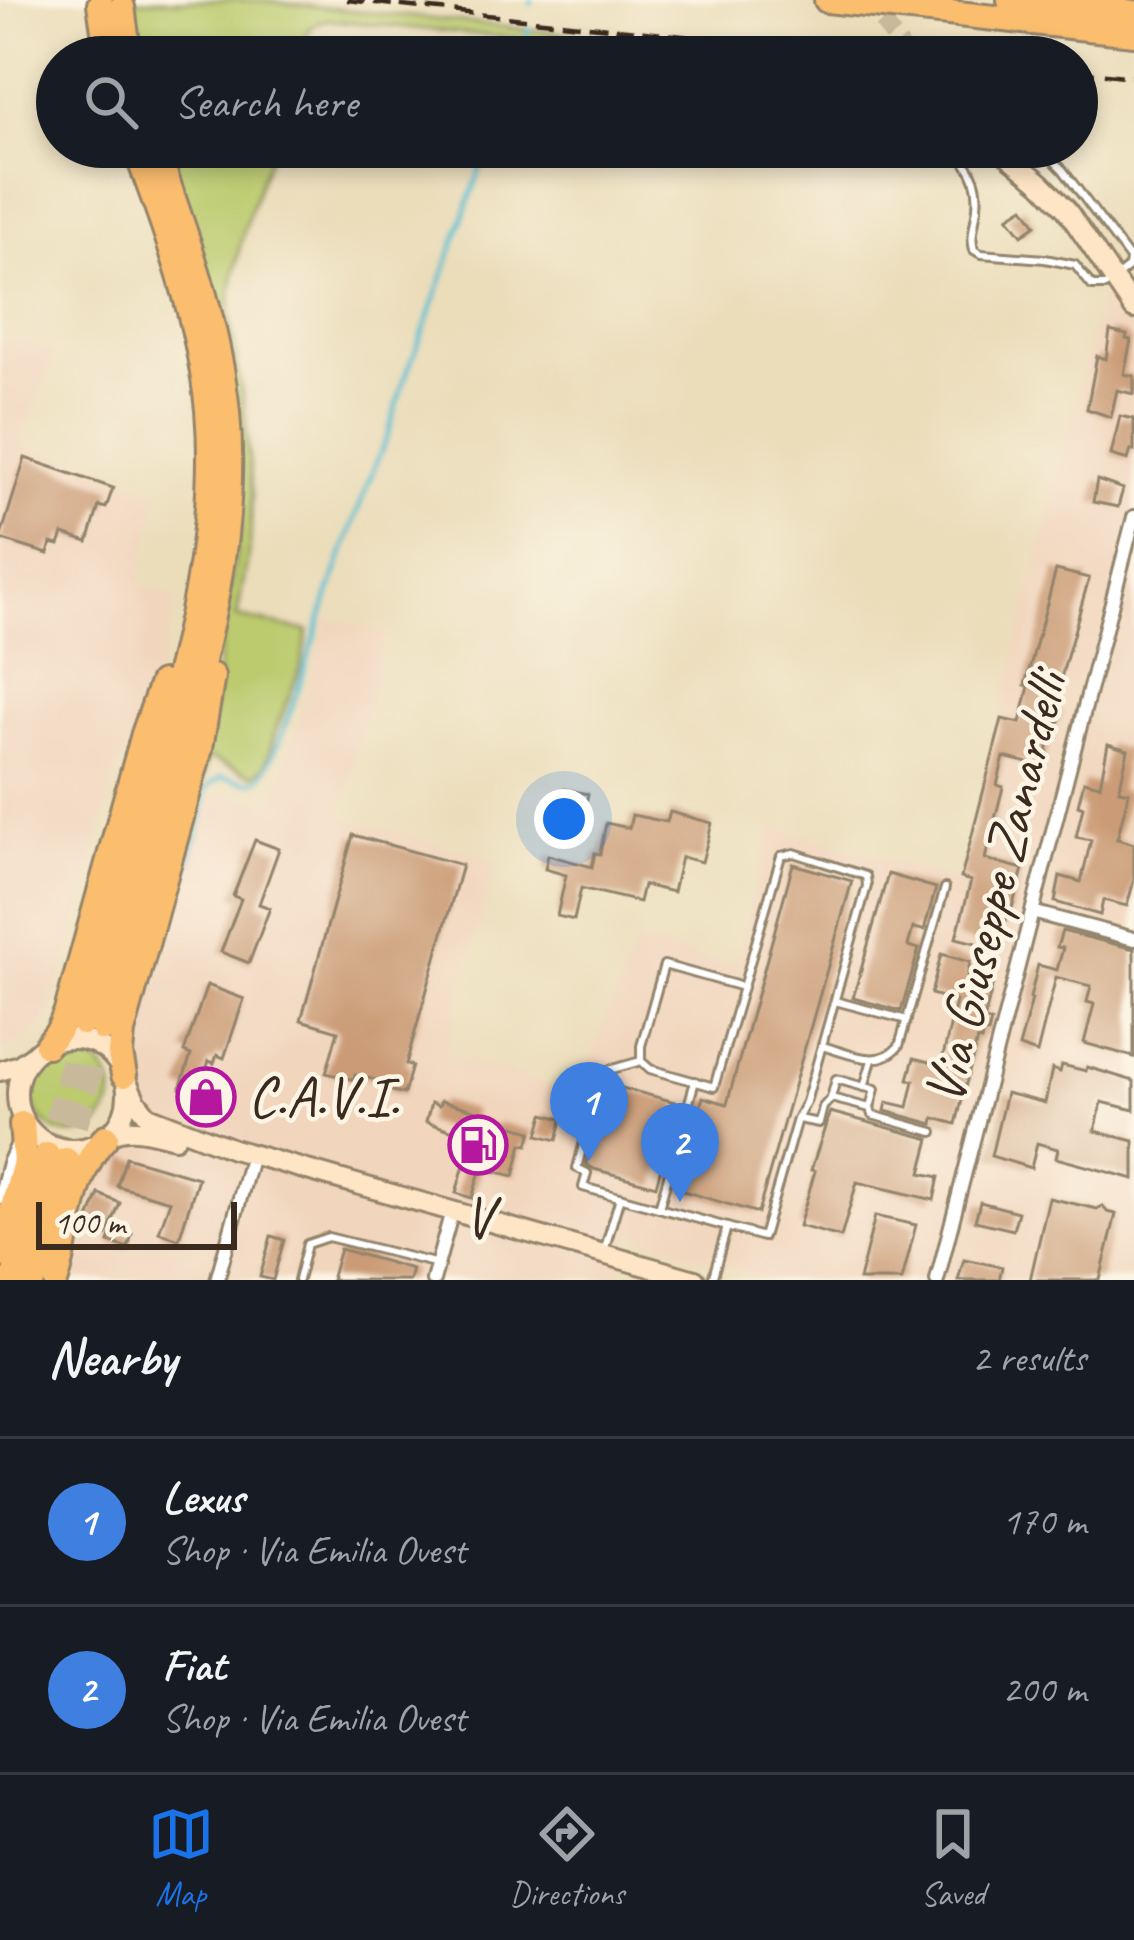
<!DOCTYPE html>
<html lang="en">
<head>
<meta charset="utf-8">
<style>
  :root { --surface:#171b24; --page:#20242c; --text:#f1f3f6; --muted:#9ea1a6; --line:#363941; --accent:#1a73e8 }
  body { margin:0; font-family:Caveat,sans-serif; background:var(--page); color:var(--text) }
  .scale { position:absolute; left:36px; bottom:30px; width:201px; box-sizing:border-box; padding-left:12px; border:6px solid #3b2a1e; border-top:0; font-size:33px; line-height:42px; white-space:nowrap; color:#3b2a1e; -webkit-text-stroke:9px #fcf5e5; paint-order:stroke }
  .you { position:absolute; left:564px; top:819px; width:42px; height:42px; margin:-30px; border:9px solid #fff; border-radius:50%; background:#1a73e8; box-shadow:0 0 0 18px #1a73e833 }
  .badge { display:grid; place-items:center; width:78px; height:78px; border-radius:50%; background:var(--accent); color:#fff; font-size:39px; font-weight:700 }
  .pin { position:absolute; translate:-50% -99px; filter:drop-shadow(0 3px 6px #0008) }
  .pin::after { content:''; position:absolute; top:63px; width:42px; height:36px; background:inherit; clip-path:polygon(0 0,100% 0,50% 100%) }
  .list { margin:0; padding:0; list-style:none }
  h2 { display:flex; justify-content:space-between; align-items:center; height:156px; margin:0; padding:0 48px; font-size:51px }
  h2 small { font-size:39px; font-weight:400; color:var(--muted) }
  .list li { display:grid; grid-template-columns:78px 1fr auto; gap:36px; align-items:center; box-sizing:border-box; height:168px; padding:0 48px; border-top:3px solid var(--line) }
  .list b { display:block; font-size:45px; white-space:nowrap }
  .list p { margin:0; font-size:39px; white-space:nowrap; color:var(--muted) }
  .list em { font-size:39px; font-style:normal; color:var(--muted) }
  .icon { flex:none; width:66px; height:66px; fill:none; stroke:currentColor; stroke-width:2; stroke-linecap:round; stroke-linejoin:round }
  .map { position:relative; flex:none; width:1134px; height:1280px; overflow:hidden }
  .search { position:absolute; background:var(--surface); box-shadow:0 6px 18px #0003; left:36px; right:36px; top:36px; height:132px; display:flex; align-items:center; gap:30px; box-sizing:border-box; padding:0 42px; border-radius:66px; color:var(--muted); font-size:45px }
  .sheet { height:492px; background:var(--surface) }
  nav { display:flex; justify-content:space-around; align-items:center; box-sizing:border-box; height:168px; border-top:3px solid var(--line); background:var(--surface); font-size:33px; color:var(--muted) }
  nav a { display:grid; justify-items:center; gap:6px }
  nav .on { color:var(--accent) }
  .map>svg:first-child { display:block }
  .built { fill:#f1d5bd }
  .green { fill:#bbcb6e; stroke:#7b7a46; stroke-width:3 }
  .lines { fill:none; stroke-linecap:round; stroke-linejoin:round }
  .stream { stroke:#54bdd1; stroke-width:4.5 }
  .building { fill:#ca9b76 }
  .secondary-tunnel { stroke:#c8b99b; stroke-width:18; stroke-dasharray:18 9; stroke-linecap:butt }
  .highway-tunnel { stroke:#c8b99b; stroke-width:24; stroke-dasharray:24 12; stroke-linecap:butt }
  .lane-casing { stroke:#93846c; stroke-width:12 }
  .street-casing { stroke:#93846c; stroke-width:18 }
  .secondary-casing { stroke:#93846c; stroke-width:24 }
  .highway-casing { stroke:#93846c; stroke-width:30 }
  .lane { stroke:#fff; stroke-width:6 }
  .street { stroke:#fff; stroke-width:12 }
  .secondary { stroke:#fde5c5; stroke-width:18 }
  .highway { stroke:#fbbd6e; stroke-width:24 }
  .rail { stroke:#3b2a1e; stroke-width:4.5; stroke-dasharray:18 9; stroke-linecap:butt }
  .labels { text-anchor:middle; dominant-baseline:central; stroke-width:9; stroke-linejoin:round; paint-order:stroke }
  .street-label { font-size:57px; fill:#3b2a1e; stroke:#fcf5e5 }
  .poi-label { font-size:57px; fill:#3b2a1e; stroke:#fcf5e5; text-anchor:start }
</style>
</head>
<body>
<div class="map">
<svg width="1134" height="1280" viewBox="0 0 1134 1280">
  <rect width="100%" height="100%" fill="#fcf5e5"/>
  <filter id="ink" filterUnits="userSpaceOnUse"><feTurbulence type="fractalNoise" baseFrequency=".00833" numOctaves="2"/><feDisplacementMap in="SourceGraphic" scale="24" xChannelSelector="R" yChannelSelector="G"/><feConvolveMatrix kernelMatrix="1 2 1 2 8 2 1 2 1" color-interpolation-filters="sRGB"/></filter>
  <filter id="wash" filterUnits="userSpaceOnUse"><feTurbulence type="fractalNoise" baseFrequency=".004" numOctaves="4" result="noise"/><feDisplacementMap in="SourceGraphic" scale="48" xChannelSelector="R" yChannelSelector="G"/><feGaussianBlur stdDeviation="2.7" result="paint"/><feColorMatrix in="noise" values="0 0 0 0 0 0 0 0 0 0 0 0 0 0 0 0 0 1.4 0 .05"/><feComposite in="paint" operator="in"/></filter>
  <g filter="url(#wash)">
    <rect width="100%" height="100%" fill="#ebddba"/>
    <g class="built">
      <path d="M 1105,280 L 1134,322 L 1134,1280 L 767,1280 L 631,1235 L 617,1280 L 68,1280 L 102,1161 L 132,1119 L 135,1057 L 211,792 L 273,805 L 327,617 L 387,633 L 341,815 L 497,860 L 445,1053 L 578,1093 L 635,940 L 734,965 L 771,826 L 960,880 Z"/>
      <path d="M 0,339 L 51,348 L 53,359 L 21,443 L 160,491 L 139,584 L 177,599 L 157,678 L 114,780 L 62,977 L 46,1022 L 19,1045 L 0,1053 Z"/>
    </g>
    <g class="green">
      <path d="M 134,0 L 257,0 L 783,57 L 714,57 L 327,20 C 307,23 304,40 298,57 L 141,57 Z"/>
      <path d="M 168,147 L 273,147 C 253,200 233,254 229,312 L 245,416 L 252,493 L 250,545 L 237,617 L 308,631 L 301,666 L 275,733 L 265,767 L 254,775 L 211,759 L 207,760 L 181,867 L 179,892 L 157,937 L 149,992 L 138,1032 L 132,1031 L 214,709 L 219,653 L 240,532 L 240,470 Z"/>
      <circle cx="72" cy="1094" r="40"/>
    </g>
    <g class="lines">
      <g class="stream">
        <path d="M 531,4 L 532,0"/>
        <path d="M 520,57 L 529,28"/>
        <path d="M 189,864 L 204,808 L 205,793 L 208,787 L 221,777 C 232,777 246,785 257,780 C 275,771 318,627 327,600 C 346,545 364,488 388,435 L 404,380 L 427,322 L 488,147"/>
      </g>
    </g>
    <g id="blocks">
      <g class="building">
        <path d="M 1024,207 L 1036,225 L 1022,235 L 1008,217 Z"/>
        <path d="M 1110,331 L 1127,335 L 1126,339 L 1131,340 L 1124,374 L 1134,376 L 1134,394 L 1117,390 L 1111,417 L 1087,409 L 1097,356 L 1106,359 Z"/>
        <path d="M 1120,416 L 1134,419 L 1134,451 L 1131,450 L 1128,460 L 1111,455 Z"/>
        <path d="M 25,458 L 113,488 L 106,508 L 99,506 L 88,542 L 63,534 L 59,545 L 51,543 L 48,554 L 0,539 Z"/>
        <path d="M 1097,480 L 1123,489 L 1118,507 L 1093,502 Z"/>
        <path d="M 1056,570 L 1089,578 L 1052,710 L 1062,713 L 1059,723 L 1056,722 L 1054,729 L 1052,729 L 1044,767 L 1004,757 L 997,785 L 1003,787 L 985,859 L 1023,869 L 1010,915 L 1007,914 L 1002,933 L 995,931 L 991,947 L 956,938 L 971,881 L 961,878 L 1002,719 L 1020,723 L 1029,686 L 1025,685 Z"/>
        <path d="M 1108,744 L 1128,750 L 1119,790 L 1129,792 L 1117,839 L 1134,844 L 1134,880 L 1127,906 L 1103,900 L 1100,915 L 1055,902 L 1060,876 L 1081,882 L 1091,840 L 1076,837 L 1083,807 L 1078,805 L 1084,781 L 1100,785 Z"/>
        <path d="M 564,789 L 588,794 L 578,839 L 569,836 L 569,832 L 555,828 Z"/>
        <path d="M 670,812 L 712,823 L 702,862 L 681,857 L 673,892 L 643,885 L 639,902 L 581,888 L 574,920 L 557,916 L 566,875 L 545,869 L 548,855 L 592,867 L 595,853 L 600,854 L 606,823 L 629,828 L 632,815 L 667,822 Z"/>
        <path d="M 353,835 L 462,865 L 406,1064 L 412,1066 L 404,1094 L 388,1090 L 390,1083 L 355,1075 L 354,1080 L 326,1073 L 338,1031 L 301,1020 Z"/>
        <path d="M 255,840 L 279,849 L 259,904 L 270,908 L 249,963 L 221,952 L 241,899 L 233,896 Z"/>
        <path d="M 793,864 L 852,881 L 758,1213 L 676,1189 L 703,1097 L 727,1104 Z"/>
        <path d="M 888,874 L 936,888 L 924,930 L 913,928 L 908,946 L 919,949 L 901,1011 L 853,998 Z"/>
        <path d="M 1062,931 L 1134,949 L 1134,1057 L 1084,1043 L 1094,1004 L 1087,1002 L 1091,986 L 1056,977 L 1037,1053 L 1019,1047 L 1032,999 L 1030,998 L 1038,965 L 1057,970 L 1063,948 L 1057,947 Z"/>
        <path d="M 941,954 L 970,962 L 967,977 L 993,983 L 984,1020 L 991,1022 L 988,1033 L 983,1032 L 981,1041 L 977,1040 L 956,1124 L 934,1118 L 933,1124 L 885,1111 L 887,1102 L 908,1107 L 914,1081 L 908,1079 L 914,1058 L 941,1065 L 956,1001 L 931,994 Z"/>
        <path d="M 207,985 L 244,999 L 224,1058 L 217,1055 L 214,1063 L 209,1061 L 197,1094 L 180,1088 L 191,1055 L 184,1052 Z"/>
        <path d="M 1062,1065 L 1086,1071 L 1087,1067 L 1134,1081 L 1134,1110 L 1102,1102 L 1095,1131 L 1134,1141 L 1134,1179 L 1056,1158 L 1058,1149 L 1037,1143 L 1031,1168 L 991,1156 L 1006,1093 L 1045,1103 L 1052,1069 L 1060,1072 Z"/>
        <path d="M 607,1084 L 679,1103 L 656,1186 L 594,1169 L 586,1164 Z"/>
        <path d="M 441,1101 L 474,1110 L 472,1119 L 498,1126 L 499,1122 L 532,1131 L 528,1145 L 522,1144 L 514,1176 L 481,1168 L 472,1198 L 456,1193 L 472,1137 L 426,1122 L 431,1103 L 439,1106 Z"/>
        <path d="M 830,1112 L 930,1139 L 921,1173 L 939,1177 L 934,1200 L 857,1182 L 841,1237 L 799,1226 L 815,1171 L 811,1170 Z"/>
        <path d="M 544,1114 L 562,1119 L 557,1140 L 538,1135 Z"/>
        <path d="M 126,1157 L 198,1178 L 179,1239 L 159,1232 L 170,1201 L 117,1186 Z"/>
        <path d="M 99,1194 L 120,1203 L 107,1235 L 86,1226 Z"/>
        <path d="M 1049,1198 L 1097,1209 L 1103,1206 L 1107,1212 L 1116,1214 L 1100,1280 L 1030,1280 Z"/>
        <path d="M 980,1202 L 1018,1212 L 1013,1230 L 975,1221 Z"/>
        <path d="M 875,1216 L 916,1225 L 902,1280 L 859,1280 Z"/>
        <path d="M 114,1228 L 132,1234 L 128,1248 L 109,1242 Z"/>
        <path d="M 271,1236 L 284,1240 L 273,1280 L 260,1277 Z"/>
        <path d="M 340,1249 L 412,1269 L 409,1280 L 331,1280 Z"/>
        <path d="M 964,1259 L 1002,1267 L 999,1280 L 958,1280 Z"/>
      </g>
    </g>
  </g>
  <g filter="url(#ink)">
    <use href="#blocks" fill-opacity="0" stroke="#93846c" stroke-width="3"/>
    <g class="lines">
      <path class="secondary-tunnel" d="M 867,0 L 908,57"/>
      <g class="highway-tunnel">
        <path d="M 47,1155 L 83,1023"/>
        <path d="M 66,1160 L 103,1029"/>
      </g>
      <g class="lane-casing">
        <g id="lane">
          <path d="M 950,147 C 975,168 982,189 975,220 C 973,232 971,239 974,250 L 981,254 L 1045,259 L 1075,265 L 1092,286 L 1105,286 L 1129,267 L 1130,259 L 1063,170 L 1051,158 L 1032,147"/>
          <path d="M 835,1001 L 907,1020"/>
          <path d="M 822,1046 C 848,1053 879,1070 899,1046 L 945,888"/>
          <path d="M 872,1060 L 864,1087 L 836,1079 L 831,1098 L 870,1108 L 872,1115 L 933,1132"/>
          <path d="M 641,1061 L 609,1070 L 601,1078 L 577,1168 L 587,1173 L 583,1187 L 727,1227 L 712,1280"/>
          <path d="M 864,1087 L 875,1089 L 870,1108"/>
          <path d="M 798,1119 L 819,1123 L 823,1107 L 831,1098"/>
          <path d="M 659,1208 L 695,1081"/>
          <path d="M 727,1227 L 763,1237 L 797,1119 L 806,1102 L 867,886 L 866,876 L 794,853 L 781,856 L 714,1087 L 650,1069 L 641,1061 L 641,1046 L 664,965 L 743,987"/>
          <path d="M 604,1251 L 620,1197"/>
          <path d="M 298,1280 L 307,1244 L 328,1237 L 434,1263"/>
        </g>
      </g>
      <g class="street-casing">
        <g id="street">
          <path d="M 1032,912 L 1134,939"/>
          <path d="M 0,1197 L 9,1163 L 22,1135 L 20,1112"/>
          <path d="M 217,1280 L 252,1155"/>
          <path d="M 433,1280 L 452,1211"/>
          <path d="M 937,1280 L 1134,517"/>
        </g>
      </g>
      <g class="secondary-casing">
        <g id="secondary">
          <path d="M 997,147 L 1041,183 L 1066,209 L 1134,309"/>
          <circle cx="72" cy="1094" r="55"/>
          <path d="M 0,1071 L 19,1065 L 29,1058"/>
          <path d="M 124,1075 L 136,1101 L 148,1116 L 233,1149 L 695,1280"/>
          <path d="M 109,1135 C 131,1124 153,1133 175,1138"/>
        </g>
      </g>
      <g class="highway-casing">
        <g id="highway">
          <path d="M 827,0 L 1134,33"/>
          <path d="M 1010,0 L 1134,13"/>
          <path d="M 100,4 L 108,57"/>
          <path d="M 122,7 L 129,57"/>
          <path d="M 83,1023 C 106,941 128,859 151,777 C 184,657 219,536 208,410 C 199,320 167,231 135,147"/>
          <path d="M 103,1029 C 127,937 153,846 178,754 C 208,642 238,529 227,412 C 218,320 185,233 155,147"/>
          <path d="M 47,1045 L 59,1030 L 67,1011 L 144,734 L 162,683"/>
          <path d="M 124,1075 L 120,1054 L 122,1032 L 200,748 L 212,676"/>
          <path d="M 0,1255 L 25,1162 L 22,1124"/>
          <path d="M 13,1280 L 47,1155"/>
          <path d="M 33,1280 L 66,1160"/>
          <path d="M 56,1280 C 70,1233 71,1173 106,1137"/>
        </g>
      </g>
      <use href="#lane" class="lane"/>
      <use href="#street" class="street"/>
      <use href="#secondary" class="secondary"/>
      <use href="#highway" class="highway"/>
      <g class="rail">
        <path d="M 347,0 L 878,57"/>
        <path d="M 865,48 L 947,57"/>
        <path d="M 1077,71 L 1134,77"/>
      </g>
    </g>
  </g>
  <defs>
    <g id="shop-ring" transform="scale(3)"><circle r="9.5" fill="#fcf5e5" stroke="#b5179e" stroke-width="1.5"/><path d="M-5-2.5h2.3a2.7 3.5 0 0 1 5.4 0H5L5.5 6h-11ZM-1.5-2.5h3a1.5 2.3 0 0 0-3 0Z" fill="#b5179e"/></g>
    <g id="fuel-ring" transform="scale(3)"><circle r="9.5" fill="#fcf5e5" stroke="#b5179e" stroke-width="1.5"/><path d="M-5.5-6h7V0h2V4h1.3V-2.5L3-4.5l.8-.8L6-3V5H2.5V1h-1V6h-7ZM-4.2-4.7v3.2H.2V-4.7Z" fill="#b5179e"/></g>
  </defs>
  <g fill-rule="evenodd">
    <use href="#shop-ring" x="206" y="1097"/>
    <use href="#fuel-ring" x="478" y="1145"/>
  </g>
  <g class="labels">
    <g class="street-label">
      <text transform="translate(995 888) rotate(-76)">Via Giuseppe Zanardelli</text>
    </g>
    <g class="poi-label">
      <text x="248" y="1097">C.A.V.I.</text>
      <text x="478" y="1217" text-anchor="middle">V</text>
    </g>
  </g>
</svg>
<div class="scale">100 m</div>
<div class="you"></div>
<div class="pin badge" style="left:589px;top:1161px;background:#3f7fe0">1</div>
<div class="pin badge" style="left:680px;top:1202px;background:#3f7fe0">2</div>
<div class="search"><svg class="icon" aria-label="search" viewBox="0 0 24 24"><circle cx="10" cy="10" r="6"/><path d="M15 15l6 6"/></svg>Search here</div>
</div>
<section class="sheet">
<h2>Nearby<small>2 results</small></h2>
<ul class="list">
<li><span class="badge" style="background:#3f7fe0">1</span><div><b>Lexus</b><p>Shop · Via Emilia Ovest</p></div><em>170 m</em></li>
<li><span class="badge" style="background:#3f7fe0">2</span><div><b>Fiat</b><p>Shop · Via Emilia Ovest</p></div><em>200 m</em></li>
</ul>
</section>
<nav>
<a class="on"><svg class="icon" aria-label="map" viewBox="0 0 24 24"><path d="M3 6l6-2 6 2 6-2v14l-6 2-6-2-6 2zM9 4v14M15 6v14"/></svg>Map</a>
<a><svg class="icon" aria-label="directions" viewBox="0 0 24 24"><path d="M12 3l9 9-9 9-9-9zM9 14v-3h6M13 9l2 2-2 2"/></svg>Directions</a>
<a><svg class="icon" aria-label="saved" viewBox="0 0 24 24"><path d="M7 4h10v16l-5-4-5 4z"/></svg>Saved</a>
</nav>
</body>
</html>
